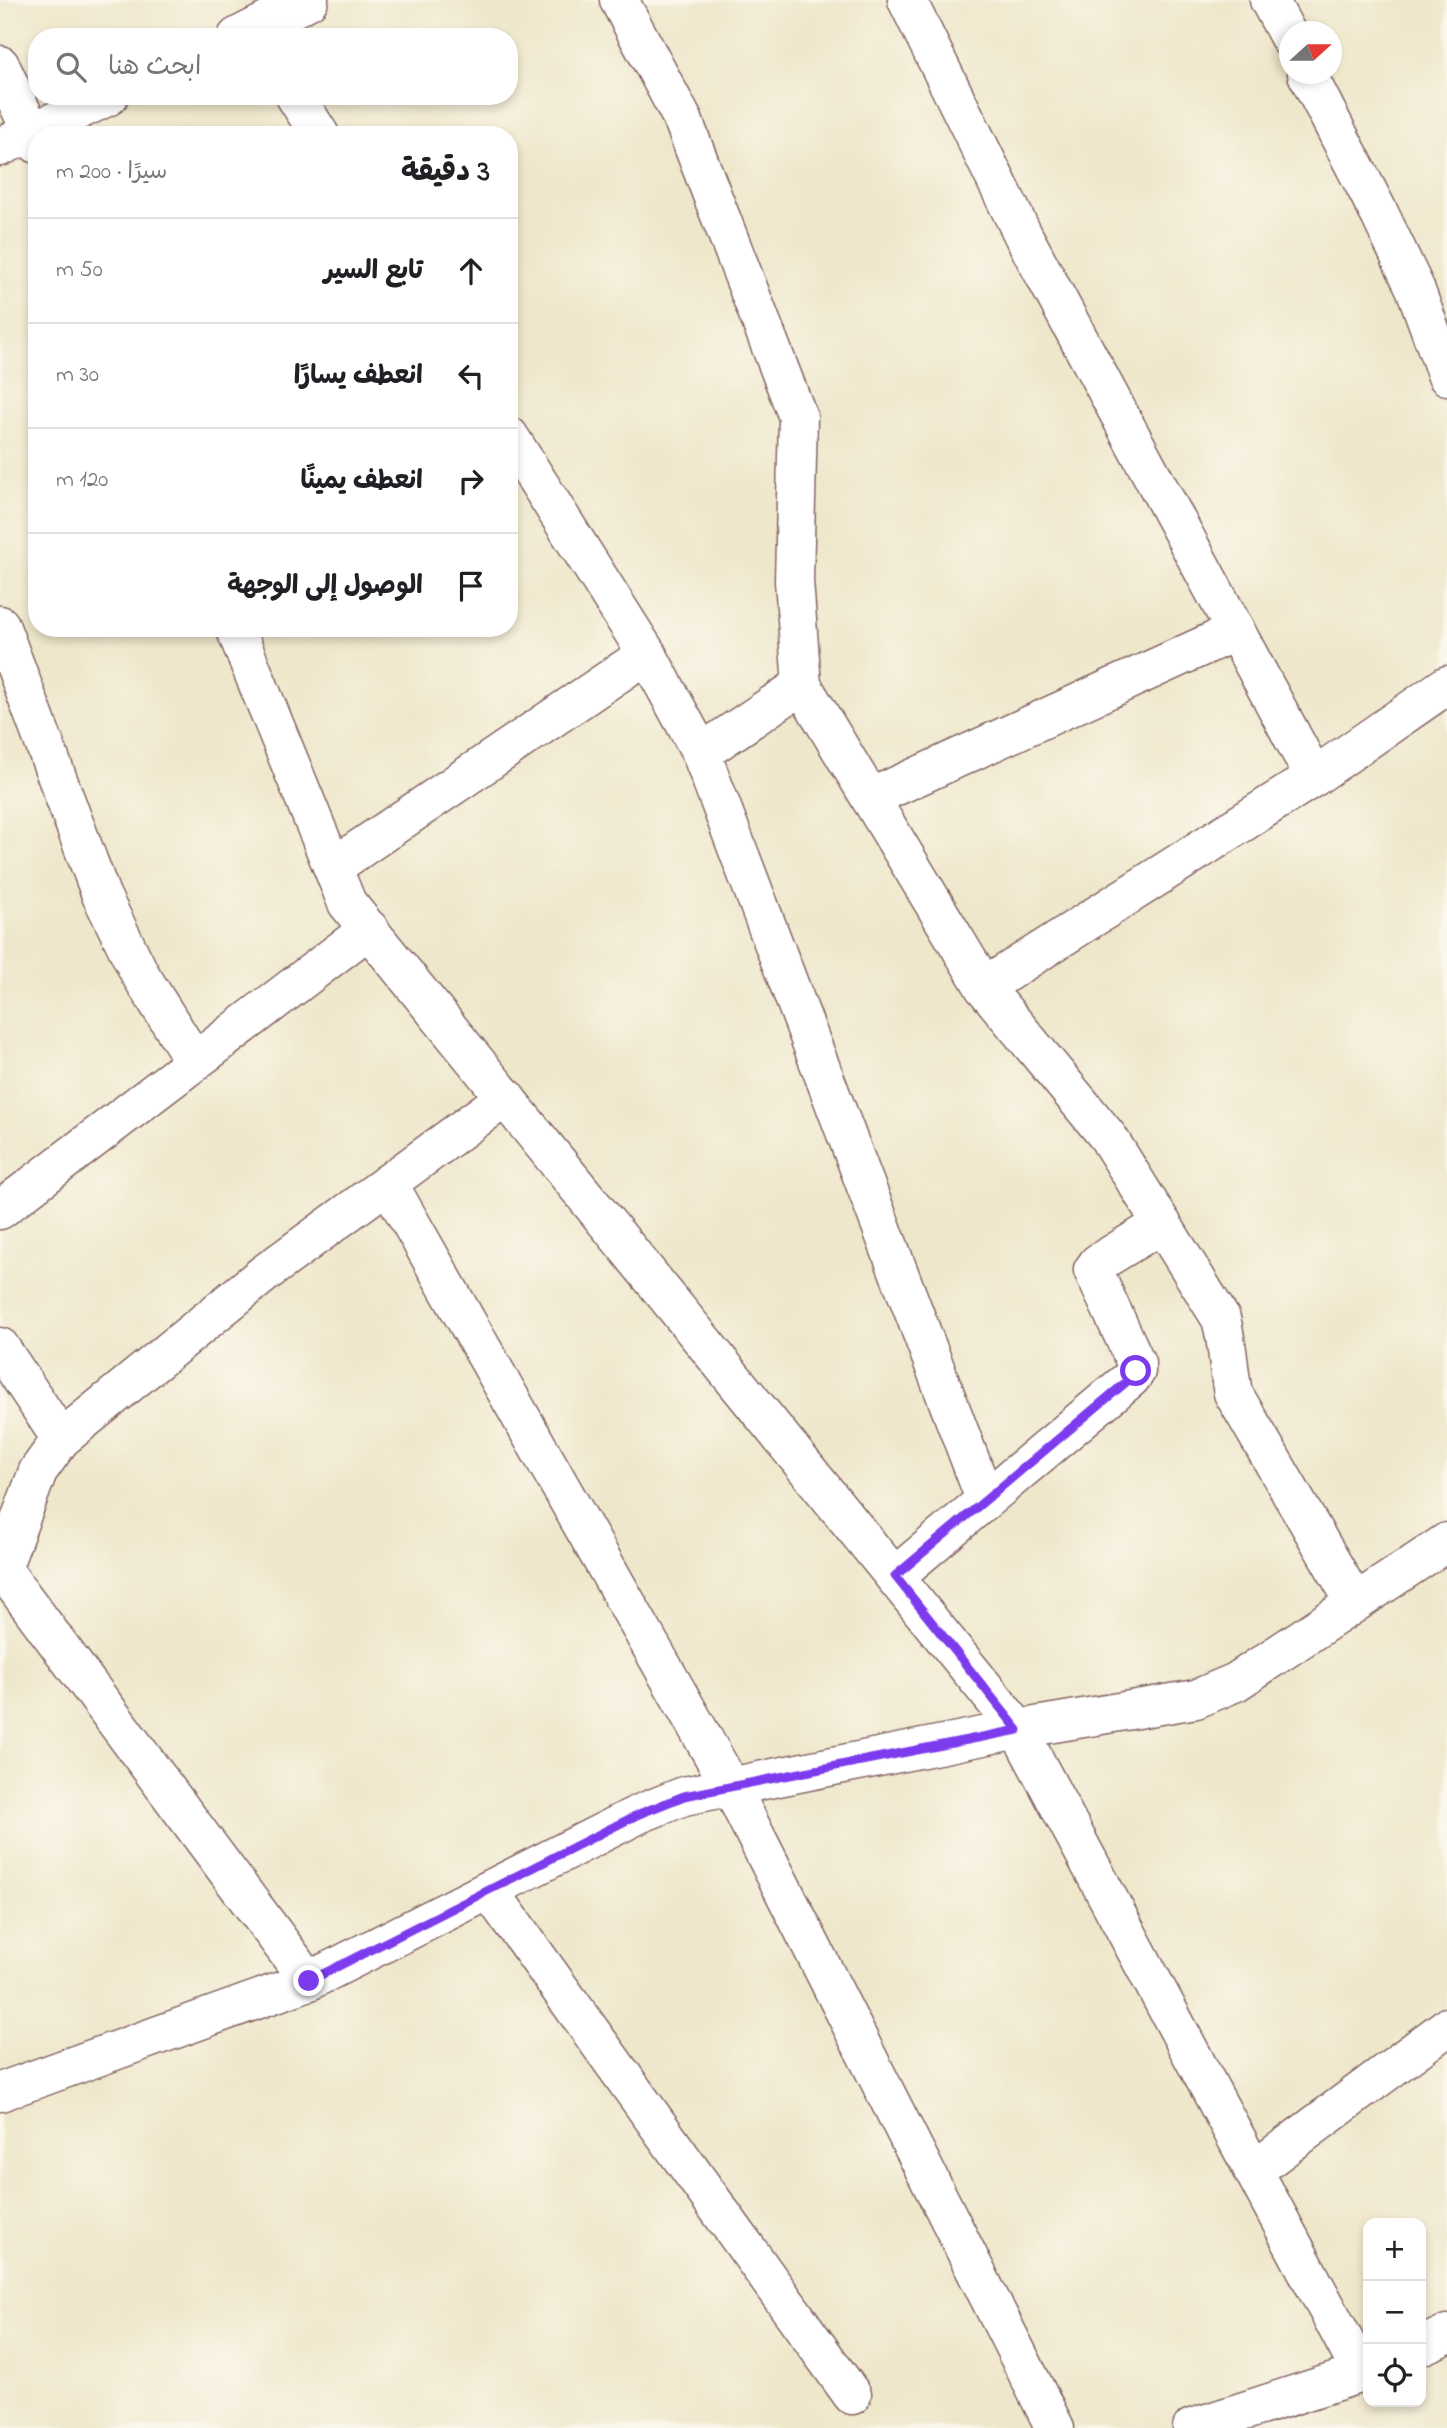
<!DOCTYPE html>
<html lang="ar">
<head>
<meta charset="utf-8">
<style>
  :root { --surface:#fff; --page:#f6f6f6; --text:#202124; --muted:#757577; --line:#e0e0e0 }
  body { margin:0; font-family:"Indie Flower","Playpen Sans Arabic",sans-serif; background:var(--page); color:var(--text); direction:rtl }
  .controls { position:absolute; right:21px; bottom:21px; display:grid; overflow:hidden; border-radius:14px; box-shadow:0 4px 10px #0003 }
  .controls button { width:63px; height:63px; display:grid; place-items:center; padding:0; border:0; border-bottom:2px solid var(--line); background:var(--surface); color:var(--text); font:35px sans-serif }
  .compass { position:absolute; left:1279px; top:21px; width:63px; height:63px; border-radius:50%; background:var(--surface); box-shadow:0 4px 10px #0003; rotate:69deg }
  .stop { position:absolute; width:21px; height:21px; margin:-16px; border:5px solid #7c3aed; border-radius:50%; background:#fff }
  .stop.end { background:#7c3aed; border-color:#fff; box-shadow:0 2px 7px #0008 }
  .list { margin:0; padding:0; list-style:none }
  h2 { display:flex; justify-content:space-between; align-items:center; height:91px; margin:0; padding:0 28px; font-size:30px }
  h2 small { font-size:23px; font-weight:400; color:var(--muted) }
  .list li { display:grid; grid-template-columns:46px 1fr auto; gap:21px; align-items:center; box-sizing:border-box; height:105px; padding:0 28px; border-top:2px solid var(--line) }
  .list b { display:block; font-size:26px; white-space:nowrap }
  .list em { font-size:23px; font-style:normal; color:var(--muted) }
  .icon { flex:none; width:38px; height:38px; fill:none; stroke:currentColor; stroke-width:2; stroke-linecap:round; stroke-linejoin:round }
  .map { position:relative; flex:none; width:1447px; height:2428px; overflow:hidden; direction:ltr }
  .search { position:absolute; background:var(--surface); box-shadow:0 4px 10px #0003; left:28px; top:28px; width:490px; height:77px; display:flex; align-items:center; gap:18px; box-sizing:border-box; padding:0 24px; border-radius:28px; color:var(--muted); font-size:26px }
  .panel { position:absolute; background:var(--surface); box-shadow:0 4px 10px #0003; left:28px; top:126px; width:490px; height:511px; border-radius:28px; direction:rtl }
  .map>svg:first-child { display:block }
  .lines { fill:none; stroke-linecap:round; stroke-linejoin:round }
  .street-casing { stroke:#846563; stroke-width:41 }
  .secondary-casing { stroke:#846563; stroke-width:41 }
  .street { stroke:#fff; stroke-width:38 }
  .secondary { stroke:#fff; stroke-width:38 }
  .route { stroke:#7c3aed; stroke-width:9 }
</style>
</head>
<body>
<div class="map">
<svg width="1447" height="2428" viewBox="0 0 1447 2428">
  <rect width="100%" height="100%" fill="#fbf7ec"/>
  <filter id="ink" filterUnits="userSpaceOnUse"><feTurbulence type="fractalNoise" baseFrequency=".0143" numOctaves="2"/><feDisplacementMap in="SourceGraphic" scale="14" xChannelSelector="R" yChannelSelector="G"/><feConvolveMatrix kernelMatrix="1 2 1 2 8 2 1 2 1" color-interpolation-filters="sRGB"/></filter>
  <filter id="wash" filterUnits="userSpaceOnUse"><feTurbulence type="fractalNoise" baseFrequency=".00686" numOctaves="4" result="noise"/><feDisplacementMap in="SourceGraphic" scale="28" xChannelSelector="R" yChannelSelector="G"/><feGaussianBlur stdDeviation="1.57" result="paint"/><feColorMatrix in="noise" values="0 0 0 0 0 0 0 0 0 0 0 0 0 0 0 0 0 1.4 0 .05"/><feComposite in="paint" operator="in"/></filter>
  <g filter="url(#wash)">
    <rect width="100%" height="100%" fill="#efe7cb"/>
  </g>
  <g filter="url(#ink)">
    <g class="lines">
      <g class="street-casing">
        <g id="street">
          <path d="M 619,0 L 683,120 L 798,417 L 794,581 L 802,685 L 984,987 L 1108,1137 L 1221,1319 C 1228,1343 1228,1368 1233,1393 L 1354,1601"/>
          <path d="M 907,0 L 1023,235 L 1314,777"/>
          <path d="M 1269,0 L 1290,39"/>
          <path d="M 237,37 L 309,0"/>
          <path d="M 0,65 L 37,144"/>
          <path d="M 1307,74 L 1380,215 L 1415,288 L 1447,376"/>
          <path d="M 295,96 L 320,135"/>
          <path d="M 0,147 L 109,96"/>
          <path d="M 509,436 L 647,654 L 701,753 L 802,685"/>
          <path d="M 0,625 L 101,895 L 140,974 L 195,1062"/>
          <path d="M 235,628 L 347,903 L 1018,1729 L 1362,2374"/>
          <path d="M 701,753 L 985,1499"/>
          <path d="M 870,798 L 1236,631"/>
          <path d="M 333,867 L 647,654"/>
          <path d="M 984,987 L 1314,777 L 1447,685"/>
          <path d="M 388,1183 L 731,1787 L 1055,2428"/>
          <path d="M 0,1210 L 369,929"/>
          <path d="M 0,1347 L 61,1439"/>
          <path d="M 3,1570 L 309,1981"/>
          <path d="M 0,1574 L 38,1471 L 61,1439 L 265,1273 L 506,1097"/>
          <path d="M 895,1576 L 1131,1378 L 1136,1371 L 1136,1363 L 1093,1270 L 1098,1263 L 1162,1224"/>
          <path d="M 489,1890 L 852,2395"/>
          <path d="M 0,2092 L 309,1981 L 639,1814 L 684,1796 L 1018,1729 L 1196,1699 L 1236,1682 L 1447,1542"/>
          <path d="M 1253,2171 L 1447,2027"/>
        </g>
      </g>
      <g class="secondary-casing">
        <g id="secondary">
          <path d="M 1421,2346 L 1447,2334"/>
          <path d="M 1192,2428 L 1368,2371"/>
        </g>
      </g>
      <use href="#street" class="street"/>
      <use href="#secondary" class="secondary"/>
    </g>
  </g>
  <g class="lines" filter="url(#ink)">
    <path class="route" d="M 309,1981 L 639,1814 L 684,1796 L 1018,1730 L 895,1576 L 1131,1378 L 1136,1371"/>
  </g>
</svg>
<div class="controls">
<button>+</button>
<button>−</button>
<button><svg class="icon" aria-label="locate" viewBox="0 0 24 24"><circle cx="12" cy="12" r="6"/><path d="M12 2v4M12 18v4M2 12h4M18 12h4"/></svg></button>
</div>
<svg class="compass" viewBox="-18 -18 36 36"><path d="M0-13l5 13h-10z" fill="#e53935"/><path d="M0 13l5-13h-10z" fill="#757577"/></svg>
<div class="stop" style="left:1136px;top:1371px"></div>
<div class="stop end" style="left:309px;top:1981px"></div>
<div class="search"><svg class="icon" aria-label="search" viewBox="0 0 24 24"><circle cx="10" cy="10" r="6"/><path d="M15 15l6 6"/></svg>ابحث هنا</div>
<section class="panel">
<h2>3 دقيقة<small>سيرًا · 200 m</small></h2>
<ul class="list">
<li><svg class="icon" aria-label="ahead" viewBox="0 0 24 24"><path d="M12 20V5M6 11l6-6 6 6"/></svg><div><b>تابع السير</b></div><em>50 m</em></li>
<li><svg class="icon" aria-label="left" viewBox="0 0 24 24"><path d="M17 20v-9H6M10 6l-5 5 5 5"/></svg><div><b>انعطف يسارًا</b></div><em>30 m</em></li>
<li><svg class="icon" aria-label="right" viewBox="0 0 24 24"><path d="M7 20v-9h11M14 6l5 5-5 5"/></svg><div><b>انعطف يمينًا</b></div><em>120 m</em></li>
<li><svg class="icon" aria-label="arrive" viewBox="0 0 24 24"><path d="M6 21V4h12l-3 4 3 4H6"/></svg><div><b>الوصول إلى الوجهة</b></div></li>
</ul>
</section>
</div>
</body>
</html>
